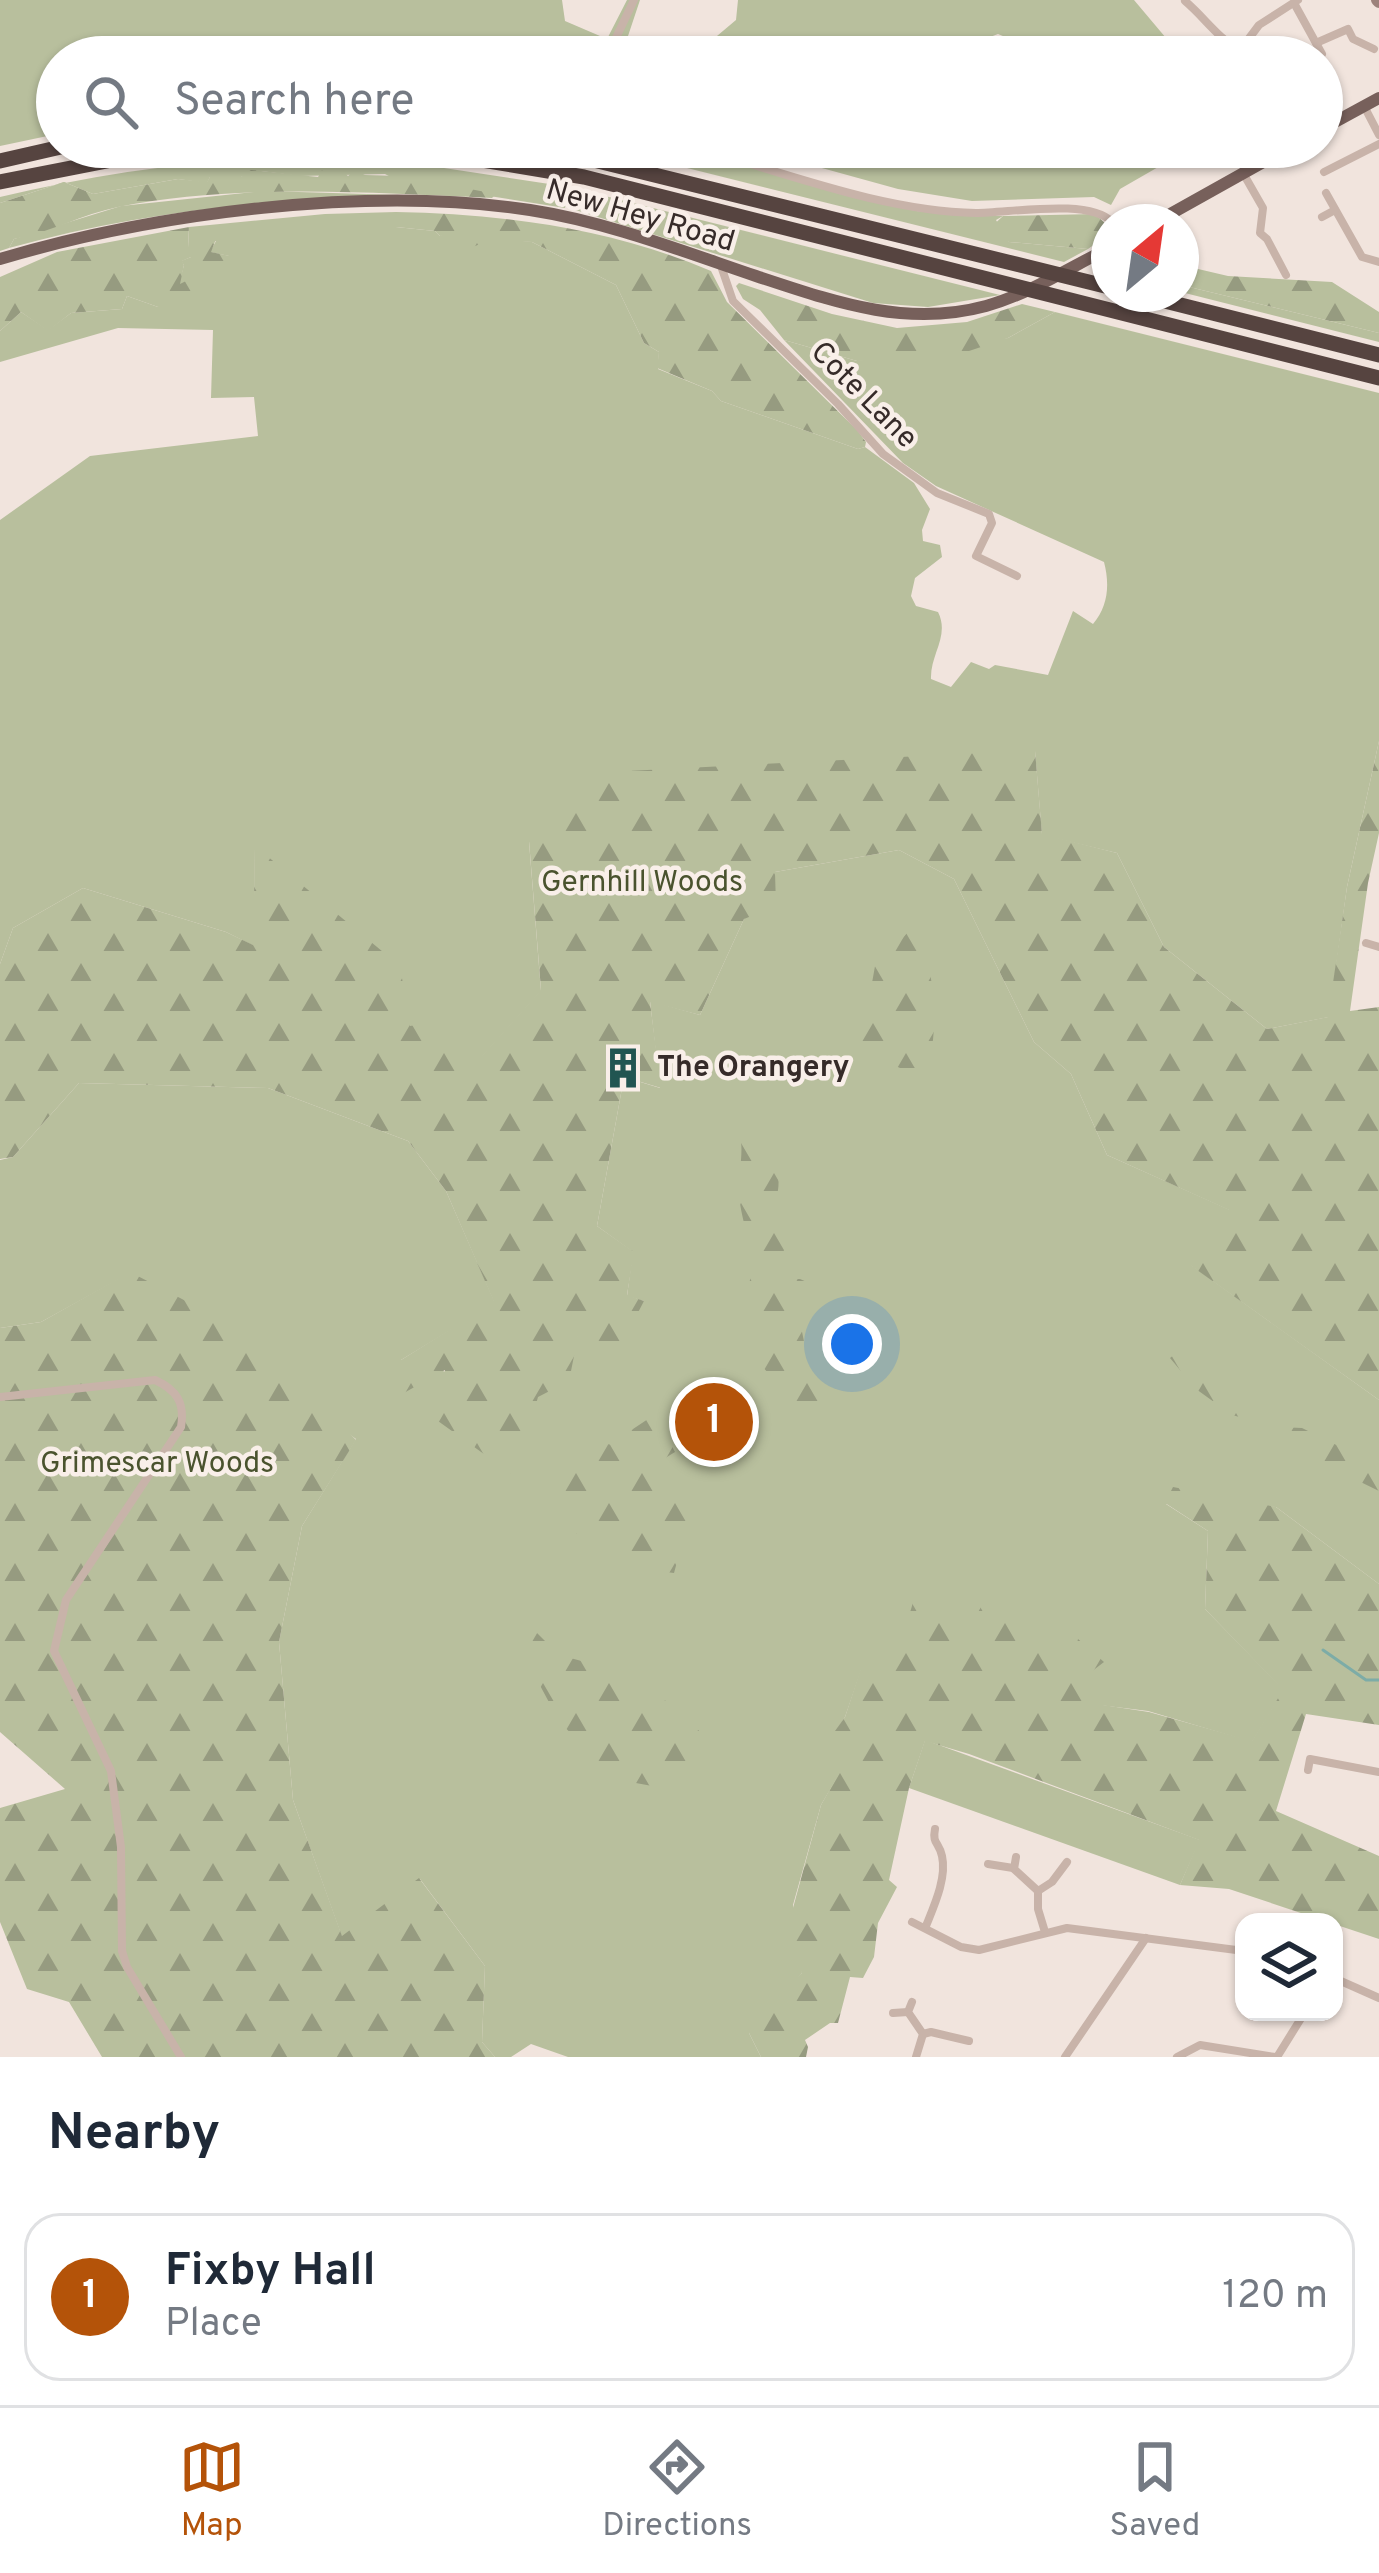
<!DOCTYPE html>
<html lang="en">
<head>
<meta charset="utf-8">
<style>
  :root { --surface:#fff; --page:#f6f6f7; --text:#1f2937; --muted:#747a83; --line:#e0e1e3; --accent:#b45309 }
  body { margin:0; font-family:Overpass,sans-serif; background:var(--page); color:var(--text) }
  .controls { position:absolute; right:36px; bottom:36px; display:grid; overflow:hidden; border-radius:24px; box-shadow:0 3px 9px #0004 }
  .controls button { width:108px; height:108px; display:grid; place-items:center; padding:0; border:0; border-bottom:3px solid var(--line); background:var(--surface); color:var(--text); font:60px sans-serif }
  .compass { position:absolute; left:1091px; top:204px; width:108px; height:108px; border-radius:50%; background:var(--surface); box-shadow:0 3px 9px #0004; rotate:29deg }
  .you { position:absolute; left:852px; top:1344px; width:42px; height:42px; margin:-30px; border:9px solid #fff; border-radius:50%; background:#1a73e8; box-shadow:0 0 0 18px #1a73e833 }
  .badge { display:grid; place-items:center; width:78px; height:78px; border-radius:50%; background:var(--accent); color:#fff; font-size:39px; font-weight:700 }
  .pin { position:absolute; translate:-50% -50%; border:6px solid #fff; box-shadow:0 3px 12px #0006 }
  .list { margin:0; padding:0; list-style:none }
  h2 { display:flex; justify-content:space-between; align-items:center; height:156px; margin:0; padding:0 48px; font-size:51px }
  h2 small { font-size:39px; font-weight:400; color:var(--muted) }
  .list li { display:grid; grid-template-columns:78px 1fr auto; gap:36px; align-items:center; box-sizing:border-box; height:168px; margin:0 24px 24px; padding:0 24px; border:3px solid var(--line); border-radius:36px }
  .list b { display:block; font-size:45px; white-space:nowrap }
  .list p { margin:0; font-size:39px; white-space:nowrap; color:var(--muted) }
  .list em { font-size:39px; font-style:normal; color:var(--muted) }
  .icon { flex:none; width:66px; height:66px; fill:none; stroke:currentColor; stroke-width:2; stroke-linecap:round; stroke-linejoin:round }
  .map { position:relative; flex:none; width:1379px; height:2057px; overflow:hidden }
  .search { position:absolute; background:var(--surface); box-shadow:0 3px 9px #0004; left:36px; right:36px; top:36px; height:132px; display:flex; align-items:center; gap:30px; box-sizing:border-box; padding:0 42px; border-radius:66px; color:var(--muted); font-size:45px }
  .sheet { height:348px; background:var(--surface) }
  nav { display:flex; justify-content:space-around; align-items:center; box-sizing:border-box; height:168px; border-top:3px solid var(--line); background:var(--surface); font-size:33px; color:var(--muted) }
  nav a { display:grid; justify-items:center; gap:6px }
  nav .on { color:var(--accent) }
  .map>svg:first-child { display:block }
  .green { fill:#b8bf9d }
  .forest { fill:url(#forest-firs) }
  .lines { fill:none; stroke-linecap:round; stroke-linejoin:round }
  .stream { stroke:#7daca7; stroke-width:3 }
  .street { stroke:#c8b3a9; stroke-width:8 }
  .secondary { stroke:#9c827b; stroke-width:12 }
  .primary { stroke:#77605b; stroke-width:12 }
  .highway { stroke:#564440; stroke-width:15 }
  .labels { text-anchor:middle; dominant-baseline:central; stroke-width:9; stroke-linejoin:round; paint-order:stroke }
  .street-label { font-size:30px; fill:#362b29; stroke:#f9efe9 }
  .park-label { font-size:30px; fill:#4a532e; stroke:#f9efe9 }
  .poi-label { font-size:30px; font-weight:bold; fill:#362b29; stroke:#f9efe9; text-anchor:start }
</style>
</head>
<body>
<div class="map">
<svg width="1379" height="2057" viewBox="0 0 1379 2057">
  <defs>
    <pattern id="forest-firs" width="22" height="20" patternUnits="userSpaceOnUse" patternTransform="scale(3)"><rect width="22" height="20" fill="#b8bf9d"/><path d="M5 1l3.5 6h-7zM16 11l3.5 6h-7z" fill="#969b80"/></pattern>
  </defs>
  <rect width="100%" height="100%" fill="#f1e4dd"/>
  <g class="green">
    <path d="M 0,0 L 562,0 L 565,21 L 607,39 L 627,0 L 640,0 L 621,57 L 57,57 L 57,134 L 0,146 Z"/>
    <path d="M 738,0 L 1134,0 L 1182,57 L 1013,57 L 1010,39 L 998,34 L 977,42 L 974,57 L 692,57 L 736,20 Z"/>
    <path d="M 603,147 L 680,147 L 916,211 L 1003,216 L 996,220 L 1009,242 L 1088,249 L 1064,262 Z"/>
    <path d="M 746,147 L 1193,147 L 1120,189 L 1111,205 L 1094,197 L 972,201 L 898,189 Z"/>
    <path d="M 280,158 L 411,163 L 569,187 L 565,208 L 400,182 L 385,174 L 300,176 L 261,171 L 241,177 L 210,177 L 207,183 L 178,179 L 93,194 L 64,182 L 0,203 L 0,197 C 93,175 185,161 280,158 Z"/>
    <path d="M 573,188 L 1000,295 L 928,307 L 873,303 L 569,208 Z"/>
    <path d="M 264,191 L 401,195 C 268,199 138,212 9,248 L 14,239 L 121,206 Z"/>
    <path d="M 396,212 L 396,227 L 435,231 L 440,236 L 448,233 L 532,242 L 616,285 L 644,343 L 659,352 L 658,369 L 712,391 L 721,401 L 858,449 L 865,447 L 914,483 L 930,509 L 922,530 L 923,541 L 940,545 L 942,557 L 915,578 L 911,596 L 916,606 L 938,612 C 950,636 930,654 931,679 L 951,687 L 971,662 L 989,669 L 995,665 L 1048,675 L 1073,611 L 1093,624 C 1108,606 1110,585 1104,562 L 936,486 L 903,463 L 784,340 L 857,361 L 1008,338 L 1055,312 L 1379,393 L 1379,741 L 1347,887 L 1329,1017 L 1267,1029 L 1164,947 L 1117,853 L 1042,835 L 1035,751 L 529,842 L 541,991 L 480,1059 L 410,1026 L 255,848 L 254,946 L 226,932 L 83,888 L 13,928 L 0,964 L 0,520 L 90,456 L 258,436 L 254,397 L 211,398 L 213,330 L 118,328 L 0,362 L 0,331 L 21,312 L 48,330 L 71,313 L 122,309 L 127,296 L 158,307 L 183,286 L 179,284 L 184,265 L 181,261 L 191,257 L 229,256 L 210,252 L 216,241 L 188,248 L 189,227 L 325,214 Z"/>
    <path d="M 1181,285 L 1379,333 L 1379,342 L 1181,292 Z"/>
    <path d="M 899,850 L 954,879 L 1034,1042 L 1071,1074 L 1107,1155 L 1230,1210 L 1191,1265 L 1379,1400 L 1379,1584 L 1276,1507 L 1166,1504 L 1208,1531 L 1205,1609 L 1284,1690 L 1252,1742 L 1148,1711 L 1034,1697 L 867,1653 L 845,1717 L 836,1731 L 845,1764 L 821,1805 L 793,1905 L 802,1973 L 749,2033 L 761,2057 L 568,2057 L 531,2044 L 511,2057 L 495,2057 L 482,2042 L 485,1966 L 420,1879 L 342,1937 L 293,1800 L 279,1642 L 302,1526 L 356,1439 L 130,1273 L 41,1322 L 0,1328 L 0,1160 L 13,1157 L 79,1083 L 268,1088 L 408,1141 L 446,1191 L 495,1303 L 401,1360 L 538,1396 L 578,1335 L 644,1301 L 627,1296 L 633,1252 L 597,1226 L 624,1077 L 660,1088 L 650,1001 L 700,1015 L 744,919 L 775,872 Z"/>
    <path d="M 925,1740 L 1200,1840 L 1180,1885 L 909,1788 Z"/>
  </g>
  <g class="forest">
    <path d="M 338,166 L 348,176 L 355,170 L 365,175 L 398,176 L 401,182 L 428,181 L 496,194 L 492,198 C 368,193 242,183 118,207 C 83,214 49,233 14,239 L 9,248 L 0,251 L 0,203 L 64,182 L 93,194 L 178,179 L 207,182 L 210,177 L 241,177 L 251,170 L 318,177 L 324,167 Z"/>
    <path d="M 396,212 C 504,214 610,228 711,271 L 727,302 L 858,431 L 866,442 L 865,447 L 858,449 L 721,401 L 712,391 L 657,368 L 659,352 L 644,343 L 616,285 L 532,242 L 489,240 L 473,247 L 463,235 L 440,236 L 435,231 L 396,227 Z"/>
    <path d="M 1095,214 L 1106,224 L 1109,234 L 1088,249 L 1009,242 L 989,229 L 1003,216 Z"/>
    <path d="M 189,227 L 188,247 L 216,239 L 211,252 L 230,256 L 230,263 L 196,263 L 191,257 L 182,261 L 184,265 L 180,284 L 196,276 L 202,282 L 207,304 L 158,307 L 127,296 L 122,309 L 71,313 L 48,331 L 21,312 L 0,331 L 0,277 L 57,252 Z"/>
    <path d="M 1181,265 L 1228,276 L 1332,282 L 1379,312 L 1379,333 L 1181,285 Z"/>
    <path d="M 739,283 L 832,314 L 897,328 L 967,322 L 1022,304 L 1055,312 L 1008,338 L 942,360 L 857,361 L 784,340 L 760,310 L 743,299 L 736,286 Z"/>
    <path d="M 1379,741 L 1379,833 L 1368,883 L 1350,1011 L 1379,1007 L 1379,1400 L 1190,1265 L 1229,1210 L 1107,1155 L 1071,1074 L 1034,1042 L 954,879 L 899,850 L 775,872 L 776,906 L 744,919 L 700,1015 L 650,1002 L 661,1088 L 624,1077 L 597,1226 L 634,1252 L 627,1295 L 644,1301 L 616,1355 L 578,1336 L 569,1381 L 538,1397 L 516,1477 L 438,1421 L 445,1370 L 402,1394 L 401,1360 L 494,1302 L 446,1191 L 408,1141 L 268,1088 L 79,1083 L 13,1157 L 0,1159 L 0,964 L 13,928 L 83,888 L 226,932 L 253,945 L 255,846 L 400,966 L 410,1026 L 447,1020 L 480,1058 L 541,990 L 529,841 L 567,801 L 628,771 L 1035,750 L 1042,834 L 1117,853 L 1164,947 L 1267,1029 L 1328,1017 L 1347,887 Z"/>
    <path d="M 908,932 C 938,950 939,1038 927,1068 L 900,1068 L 883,1060 L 871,1065 L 861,1060 L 848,1064 L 844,1050 L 865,1009 L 881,1006 L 870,994 L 877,955 L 883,950 L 893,949 Z"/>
    <path d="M 741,1113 C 765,1128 786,1171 776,1198 L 785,1207 L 791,1245 L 777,1256 L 775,1265 L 786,1279 L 800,1279 L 816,1286 L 816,1305 L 800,1322 L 806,1351 L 820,1368 L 815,1390 L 831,1408 L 826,1425 L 820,1427 L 785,1416 L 768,1389 L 770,1375 L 760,1364 L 768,1337 C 760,1331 752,1328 749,1317 C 743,1296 755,1273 751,1251 C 747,1233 741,1215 739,1196 C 737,1173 748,1142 735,1123 Z"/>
    <path d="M 130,1272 L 259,1339 L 356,1440 L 302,1526 L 279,1642 L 293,1800 L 342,1936 L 419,1878 L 485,1966 L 482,2042 L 495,2057 L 102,2057 L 69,2002 L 27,1989 L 0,1922 L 0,1808 L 65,1789 L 0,1732 L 0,1328 L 41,1322 Z"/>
    <path d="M 1175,1354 L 1265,1408 L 1279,1427 L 1302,1428 L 1379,1466 L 1379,1491 L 1260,1433 L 1247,1419 L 1232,1415 L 1196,1389 L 1170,1358 Z"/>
    <path d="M 648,1419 L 661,1425 L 675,1452 L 662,1460 L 685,1477 L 693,1503 L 674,1573 L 618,1566 L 557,1518 L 557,1490 L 568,1474 L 565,1454 L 582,1454 L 586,1440 L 618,1446 L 630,1431 Z"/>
    <path d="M 1173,1487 L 1276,1507 L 1379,1584 L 1379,1725 L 1306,1714 L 1276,1811 L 1379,1856 L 1379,1939 L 1229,1889 L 1180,1885 L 1199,1840 L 969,1754 L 925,1741 L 909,1788 L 889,1880 L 897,1887 L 878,1923 L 874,1957 L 863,1978 L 850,1977 L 838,2023 L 830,2023 L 805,2040 L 808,2047 L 806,2057 L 761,2057 L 749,2033 L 750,2019 L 802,1973 L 784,1941 L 821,1805 L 844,1764 L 835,1731 L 845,1717 L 866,1653 C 895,1649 909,1624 914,1597 L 926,1593 L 944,1609 L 973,1621 L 989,1593 C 1024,1605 1052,1635 1071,1667 L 1076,1669 L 1079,1661 L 1075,1652 L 1078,1639 L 1104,1662 L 1091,1672 L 1088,1680 L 1103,1705 L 1149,1712 L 1252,1741 L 1283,1690 L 1205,1609 L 1208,1531 L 1165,1503 Z"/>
    <path d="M 516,1612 L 559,1655 L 619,1671 L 683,1712 L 726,1763 L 674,1790 L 614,1779 L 559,1721 L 503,1616 Z"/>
  </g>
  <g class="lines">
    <path class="stream" d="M 1323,1650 L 1366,1680 L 1379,1680"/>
    <g class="street">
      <path d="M 1185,1 C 1204,17 1217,37 1239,50"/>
      <path d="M 1294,3 L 1322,54"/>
      <path d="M 1316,43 L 1348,29 L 1353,39 L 1374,49"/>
      <path d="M 614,57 L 614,42 L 634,0"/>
      <path d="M 1235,57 L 1259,25 L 1298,0"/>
      <path d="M 1364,106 L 1379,135"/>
      <path d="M 693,147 C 784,172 881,211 976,213 C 1010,213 1089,198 1112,222"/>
      <path d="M 1324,172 L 1379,144"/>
      <path d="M 1243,173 L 1263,208 L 1260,233 L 1267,239 L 1286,275"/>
      <path d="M 1326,193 L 1362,257 L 1379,262"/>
      <path d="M 1322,217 L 1335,210"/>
      <path d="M 721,266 L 733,301 L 838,404 L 883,454 L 937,493 L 989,514 L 992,523 L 976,556 L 1017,576"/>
      <path d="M 1366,943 L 1379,947"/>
      <path d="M 0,1397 L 155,1380 C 177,1390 185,1403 181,1427 L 66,1600 L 54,1651 L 111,1771 L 121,1847 L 122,1951 L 127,1967 L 181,2057"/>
      <path d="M 1308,1770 L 1310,1759 L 1379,1772"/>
      <path d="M 1016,1857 L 1014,1869 L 1038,1891 L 1038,1909 L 1045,1932"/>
      <path d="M 988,1864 L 1013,1868"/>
      <path d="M 1038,1891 L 1052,1882 L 1067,1862"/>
      <path d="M 912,1922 L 961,1947 L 979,1950 L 1067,1928 L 1244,1951"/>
      <path d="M 926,1926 C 934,1906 947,1878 942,1856 C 939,1842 932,1844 935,1829"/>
      <path d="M 1334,1978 L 1379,1998"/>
      <path d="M 912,2002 L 908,2012 L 923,2034 L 916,2057"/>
      <path d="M 893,2013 L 908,2012"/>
      <path d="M 923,2034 L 931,2032 L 969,2041"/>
      <path d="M 1065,2057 L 1146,1938"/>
      <path d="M 1177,2057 L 1200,2045 L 1275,2057"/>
      <path d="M 1277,2057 L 1305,2012"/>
    </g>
    <path class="secondary" d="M 1377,0 L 1379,2"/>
    <g class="primary">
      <path d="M 1322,129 L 1379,98"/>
      <path d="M 1156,222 L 1290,147"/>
      <path d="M 0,259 C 155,213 369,185 530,210 C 608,222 682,251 756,276 C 832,301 905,328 986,306 C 1029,294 1069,268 1109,248"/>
    </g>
    <g class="highway">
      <path d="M 367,147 L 421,150 L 584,177 L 1379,378"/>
      <path d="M 541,147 L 1109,287"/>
      <path d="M 0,161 L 61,147"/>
      <path d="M 0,182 L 158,151 L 227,147"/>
      <path d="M 1137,294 L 1379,355"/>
    </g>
  </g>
  <defs>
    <g id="building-bare" transform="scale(3.24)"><path d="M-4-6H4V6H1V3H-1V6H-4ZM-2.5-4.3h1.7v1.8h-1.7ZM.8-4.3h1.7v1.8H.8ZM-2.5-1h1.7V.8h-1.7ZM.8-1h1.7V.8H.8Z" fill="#215551" stroke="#f9efe9" stroke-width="2.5" paint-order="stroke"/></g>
  </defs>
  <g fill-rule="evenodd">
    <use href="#building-bare" x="623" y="1068"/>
  </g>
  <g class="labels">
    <g class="street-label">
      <text transform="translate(640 217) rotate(16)">New Hey Road</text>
      <text transform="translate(863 396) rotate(45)">Cote Lane</text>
    </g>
    <g class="park-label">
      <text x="642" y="883">Gernhill Woods</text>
      <text x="157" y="1464">Grimescar Woods</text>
    </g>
    <g class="poi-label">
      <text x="657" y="1068">The Orangery</text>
    </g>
  </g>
</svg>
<div class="controls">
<button><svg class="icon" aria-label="layers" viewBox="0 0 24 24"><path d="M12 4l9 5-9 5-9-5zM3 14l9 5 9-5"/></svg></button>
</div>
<svg class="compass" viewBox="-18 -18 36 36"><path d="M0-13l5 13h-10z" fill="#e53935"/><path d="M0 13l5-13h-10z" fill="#747a83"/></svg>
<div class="you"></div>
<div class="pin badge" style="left:714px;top:1422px">1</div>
<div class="search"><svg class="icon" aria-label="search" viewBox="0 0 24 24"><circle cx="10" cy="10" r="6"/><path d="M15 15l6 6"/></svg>Search here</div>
</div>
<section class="sheet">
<h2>Nearby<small></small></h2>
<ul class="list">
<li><span class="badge">1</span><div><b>Fixby Hall</b><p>Place</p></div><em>120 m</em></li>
</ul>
</section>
<nav>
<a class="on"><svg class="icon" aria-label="map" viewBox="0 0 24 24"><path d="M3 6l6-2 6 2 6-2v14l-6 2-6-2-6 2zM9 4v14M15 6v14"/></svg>Map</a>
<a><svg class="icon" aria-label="directions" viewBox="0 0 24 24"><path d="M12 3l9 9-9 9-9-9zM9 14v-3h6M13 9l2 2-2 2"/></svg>Directions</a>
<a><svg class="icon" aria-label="saved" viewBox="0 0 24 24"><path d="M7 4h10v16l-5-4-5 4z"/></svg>Saved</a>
</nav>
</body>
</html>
